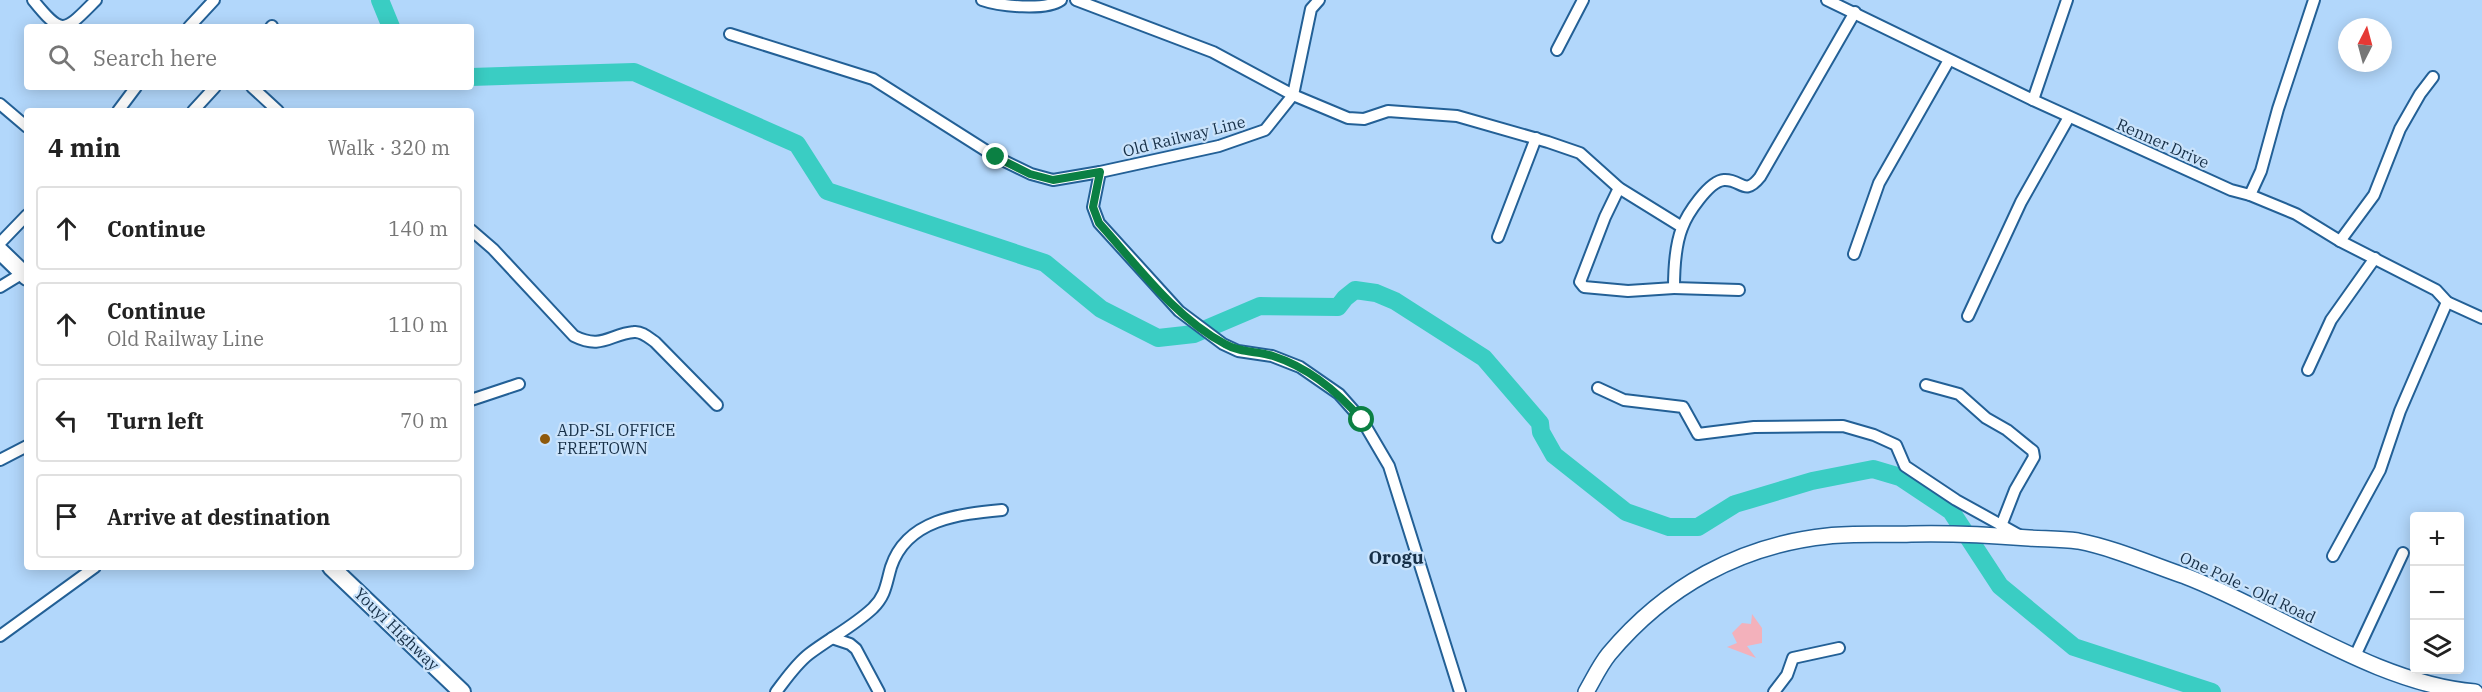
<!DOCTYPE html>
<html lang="en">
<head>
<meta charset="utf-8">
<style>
  :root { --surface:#fff; --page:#f6f6f6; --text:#222; --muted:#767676; --line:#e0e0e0 }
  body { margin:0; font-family:"IBM Plex Serif",serif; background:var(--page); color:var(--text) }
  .controls { position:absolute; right:18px; bottom:18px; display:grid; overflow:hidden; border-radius:6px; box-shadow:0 3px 15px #0003 }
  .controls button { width:54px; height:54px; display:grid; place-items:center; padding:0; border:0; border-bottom:2px solid var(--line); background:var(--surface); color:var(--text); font:30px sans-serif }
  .compass { position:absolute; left:2338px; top:18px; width:54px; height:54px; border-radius:50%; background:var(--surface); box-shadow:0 3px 15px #0003; rotate:6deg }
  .stop { position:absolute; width:18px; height:18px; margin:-14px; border:4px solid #0b8043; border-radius:50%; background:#fff }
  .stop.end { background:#0b8043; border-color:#fff; box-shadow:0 2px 6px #0008 }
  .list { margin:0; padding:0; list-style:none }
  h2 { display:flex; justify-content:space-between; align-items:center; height:78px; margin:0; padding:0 24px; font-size:26px }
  h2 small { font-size:20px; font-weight:400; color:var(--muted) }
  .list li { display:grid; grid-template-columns:39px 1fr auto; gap:18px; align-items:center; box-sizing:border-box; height:84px; margin:0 12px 12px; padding:0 12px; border:2px solid var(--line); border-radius:6px }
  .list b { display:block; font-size:22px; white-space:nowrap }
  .list p { margin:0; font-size:20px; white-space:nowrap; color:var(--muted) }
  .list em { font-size:20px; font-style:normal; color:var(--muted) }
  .icon { flex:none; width:33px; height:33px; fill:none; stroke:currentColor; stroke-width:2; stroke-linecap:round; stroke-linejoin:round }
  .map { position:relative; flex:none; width:2482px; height:692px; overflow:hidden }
  .search { position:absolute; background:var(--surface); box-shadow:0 3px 15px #0003; left:24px; top:24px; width:450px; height:66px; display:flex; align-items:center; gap:15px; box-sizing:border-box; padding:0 21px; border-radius:6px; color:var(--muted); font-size:22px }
  .panel { position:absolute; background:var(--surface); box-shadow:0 3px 15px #0003; left:24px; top:108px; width:450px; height:462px; border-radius:6px }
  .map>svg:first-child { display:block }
  .green { fill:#f3b1bb }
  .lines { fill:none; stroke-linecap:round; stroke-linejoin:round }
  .river { stroke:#3acdc3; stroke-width:18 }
  .street-casing { stroke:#236096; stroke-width:14 }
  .secondary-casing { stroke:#236096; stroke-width:18 }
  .primary-casing { stroke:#236096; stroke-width:20 }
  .street { stroke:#fff; stroke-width:10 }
  .secondary { stroke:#fff; stroke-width:15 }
  .primary { stroke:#fff; stroke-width:16 }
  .route { stroke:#0b8043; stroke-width:8 }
  .poi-dot { fill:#8e590b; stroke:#cae3fb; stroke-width:2 }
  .labels { text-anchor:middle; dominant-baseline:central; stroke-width:4.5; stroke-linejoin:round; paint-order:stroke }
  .street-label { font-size:16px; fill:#162f47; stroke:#cae3fb }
  .poi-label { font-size:16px; fill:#162f47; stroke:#cae3fb; text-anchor:start }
  .neighbourhood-label { font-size:18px; font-weight:bold; fill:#162f47; stroke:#cae3fb }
</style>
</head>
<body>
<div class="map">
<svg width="2482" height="692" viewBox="0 0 2482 692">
  <rect width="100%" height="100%" fill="#b2d7fb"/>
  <path class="green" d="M 1752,614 L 1762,628 L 1762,643 L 1747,646 L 1756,658 L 1727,647 L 1737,643 L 1732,633 L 1742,623 L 1751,624 Z"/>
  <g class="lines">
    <g class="river">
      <path d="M 380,0 L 391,27"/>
      <path d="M 471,77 L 634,72 L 797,144 L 827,191 L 1045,263 L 1101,309 L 1158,338 L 1194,334 L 1260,306 L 1338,307 L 1345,298 L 1355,290 L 1376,293 L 1395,301 L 1484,358 L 1540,423 L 1541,432 L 1554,455 L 1626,512 L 1669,527 L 1698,527 L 1735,504 L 1812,481 L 1873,469 L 1900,477 L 1951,511 L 2000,586 L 2074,647 L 2212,692"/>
    </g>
    <g class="street-casing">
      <g id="street">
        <path d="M 33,0 C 63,37 64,32 96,0"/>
        <path d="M 982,0 C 999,6 1046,11 1061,0"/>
        <path d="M 1076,0 L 1213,52 L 1293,95 L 1348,118 L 1364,119 L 1388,111 L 1457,116 L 1548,142 L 1580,153 L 1619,188 L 1682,227"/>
        <path d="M 1319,0 L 1311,9 L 1293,95 L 1265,130 L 1219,146 L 1100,172 L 1093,207 L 1099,223 L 1179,311 L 1223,344 L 1238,351 L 1272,356 L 1300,367 L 1339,394 L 1362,420 L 1389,466 L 1460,692"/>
        <path d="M 1827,0 L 2033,100 L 2231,190 L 2250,195 L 2296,214 L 2340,241 L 2436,290 L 2447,302 L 2482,318"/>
        <path d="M 189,27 L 214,0"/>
        <path d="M 271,27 L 272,26"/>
        <path d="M 730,34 L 873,79 L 996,157 L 1031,174 L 1053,180 L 1100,172"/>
        <path d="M 1557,50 L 1583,0"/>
        <path d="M 252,87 L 278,111"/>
        <path d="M 2033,100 L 2067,0"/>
        <path d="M 0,104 L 27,127"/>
        <path d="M 118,111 L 136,87"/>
        <path d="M 193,111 L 215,87"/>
        <path d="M 1619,188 L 1605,217 L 1580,282 L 1584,287 L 1628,291 L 1674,288"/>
        <path d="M 2250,195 L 2261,171 L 2278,109 L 2314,0"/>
        <path d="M 471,230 L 493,249 L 574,336 C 602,350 610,334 634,332 C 642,331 649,338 655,342 L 717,405"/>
        <path d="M 1498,237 L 1536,138"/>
        <path d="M 2340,241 L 2374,195 L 2400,129 L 2420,94 L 2433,77"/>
        <path d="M 0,243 L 27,215"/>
        <path d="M 1854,254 L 1879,183 L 1949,60"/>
        <path d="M 0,287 L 23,273"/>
        <path d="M 1739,290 L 1674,288 C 1674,269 1675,246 1682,228 C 1687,214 1709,181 1724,180 C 1742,179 1744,197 1760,177 L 1855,12"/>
        <path d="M 1968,316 L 2021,202 L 2069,117"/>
        <path d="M 2308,370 L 2331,320 L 2375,258"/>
        <path d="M 1926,385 L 1959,394 L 1986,418 L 2007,430 L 2033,451 L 2034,457 L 2015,490 L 2001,526"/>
        <path d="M 1598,388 L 1624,400 L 1683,407 L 1698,434 L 1754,427 L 1843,426 L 1874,435 L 1896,445 L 1905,466 L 1956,500 L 2019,535"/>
        <path d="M 471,400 L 519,384"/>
        <path d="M 0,460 L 27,446"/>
        <path d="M 2333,556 L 2380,470 L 2400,411 L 2447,302"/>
        <path d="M 0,636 L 95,567"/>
        <path d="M 832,638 L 850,644 L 856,649 L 879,692"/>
        <path d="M 2355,656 L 2403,553"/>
        <path d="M 776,692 C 786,679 796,664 809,654 C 830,638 854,626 873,608 C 886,595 886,584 891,567 C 907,519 959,514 1002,510"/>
        <path d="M 1774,692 L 1787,675 L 1793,658 L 1839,648"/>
      </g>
    </g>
    <g class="secondary-casing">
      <path id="secondary" d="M 1586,692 C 1593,680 1600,665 1609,654 C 1665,587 1740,545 1828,536 C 1855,533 1884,535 1911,534 C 1950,533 1990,535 2029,538 C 2045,539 2062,539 2078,541 C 2114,548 2150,564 2185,576 C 2277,611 2376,684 2475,692"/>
    </g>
    <g class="primary-casing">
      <g id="primary">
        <path d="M 0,251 L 27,277"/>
        <path d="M 331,567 L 462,692"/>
      </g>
    </g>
    <use href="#street" class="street"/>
    <use href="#secondary" class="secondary"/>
    <use href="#primary" class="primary"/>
  </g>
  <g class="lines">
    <path class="route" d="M 996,157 L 1030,174 L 1053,180 L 1100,172 L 1093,207 L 1099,223 C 1137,265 1174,317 1225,344 C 1240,353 1257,351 1273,356 C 1310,368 1338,392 1362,420"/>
  </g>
  <circle class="poi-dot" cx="545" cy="439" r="6"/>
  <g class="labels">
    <g class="street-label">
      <text transform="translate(1184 136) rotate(-14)">Old Railway Line</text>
      <text transform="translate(2163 143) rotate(24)">Renner Drive</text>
      <text transform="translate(2248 587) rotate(25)">One Pole - Old Road</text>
      <text transform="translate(397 629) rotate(44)">Youyi Highway</text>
    </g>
    <g class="poi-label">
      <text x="557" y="430">ADP-SL OFFICE<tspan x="557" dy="18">FREETOWN</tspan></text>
    </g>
    <g class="neighbourhood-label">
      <text x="1396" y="557">Orogu</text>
    </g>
  </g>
</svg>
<div class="controls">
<button>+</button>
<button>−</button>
<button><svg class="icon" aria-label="layers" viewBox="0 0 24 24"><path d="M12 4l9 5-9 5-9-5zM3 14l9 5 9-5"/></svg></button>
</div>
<svg class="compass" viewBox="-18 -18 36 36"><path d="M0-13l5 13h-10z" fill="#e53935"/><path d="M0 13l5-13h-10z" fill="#767676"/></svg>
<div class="stop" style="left:1362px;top:420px"></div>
<div class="stop end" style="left:996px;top:157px"></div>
<div class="search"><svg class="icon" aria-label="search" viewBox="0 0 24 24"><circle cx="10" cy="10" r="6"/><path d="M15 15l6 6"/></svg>Search here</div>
<section class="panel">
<h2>4 min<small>Walk · 320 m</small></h2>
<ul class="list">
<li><svg class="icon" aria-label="ahead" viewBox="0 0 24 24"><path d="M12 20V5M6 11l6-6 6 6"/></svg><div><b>Continue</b></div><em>140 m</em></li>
<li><svg class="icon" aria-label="ahead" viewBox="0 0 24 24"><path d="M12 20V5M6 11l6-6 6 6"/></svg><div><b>Continue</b><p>Old Railway Line</p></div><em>110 m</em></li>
<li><svg class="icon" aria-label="left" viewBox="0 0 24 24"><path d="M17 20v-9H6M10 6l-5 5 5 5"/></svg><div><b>Turn left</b></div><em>70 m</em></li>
<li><svg class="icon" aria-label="arrive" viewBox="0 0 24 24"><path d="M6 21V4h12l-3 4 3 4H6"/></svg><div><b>Arrive at destination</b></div></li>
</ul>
</section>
</div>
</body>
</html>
